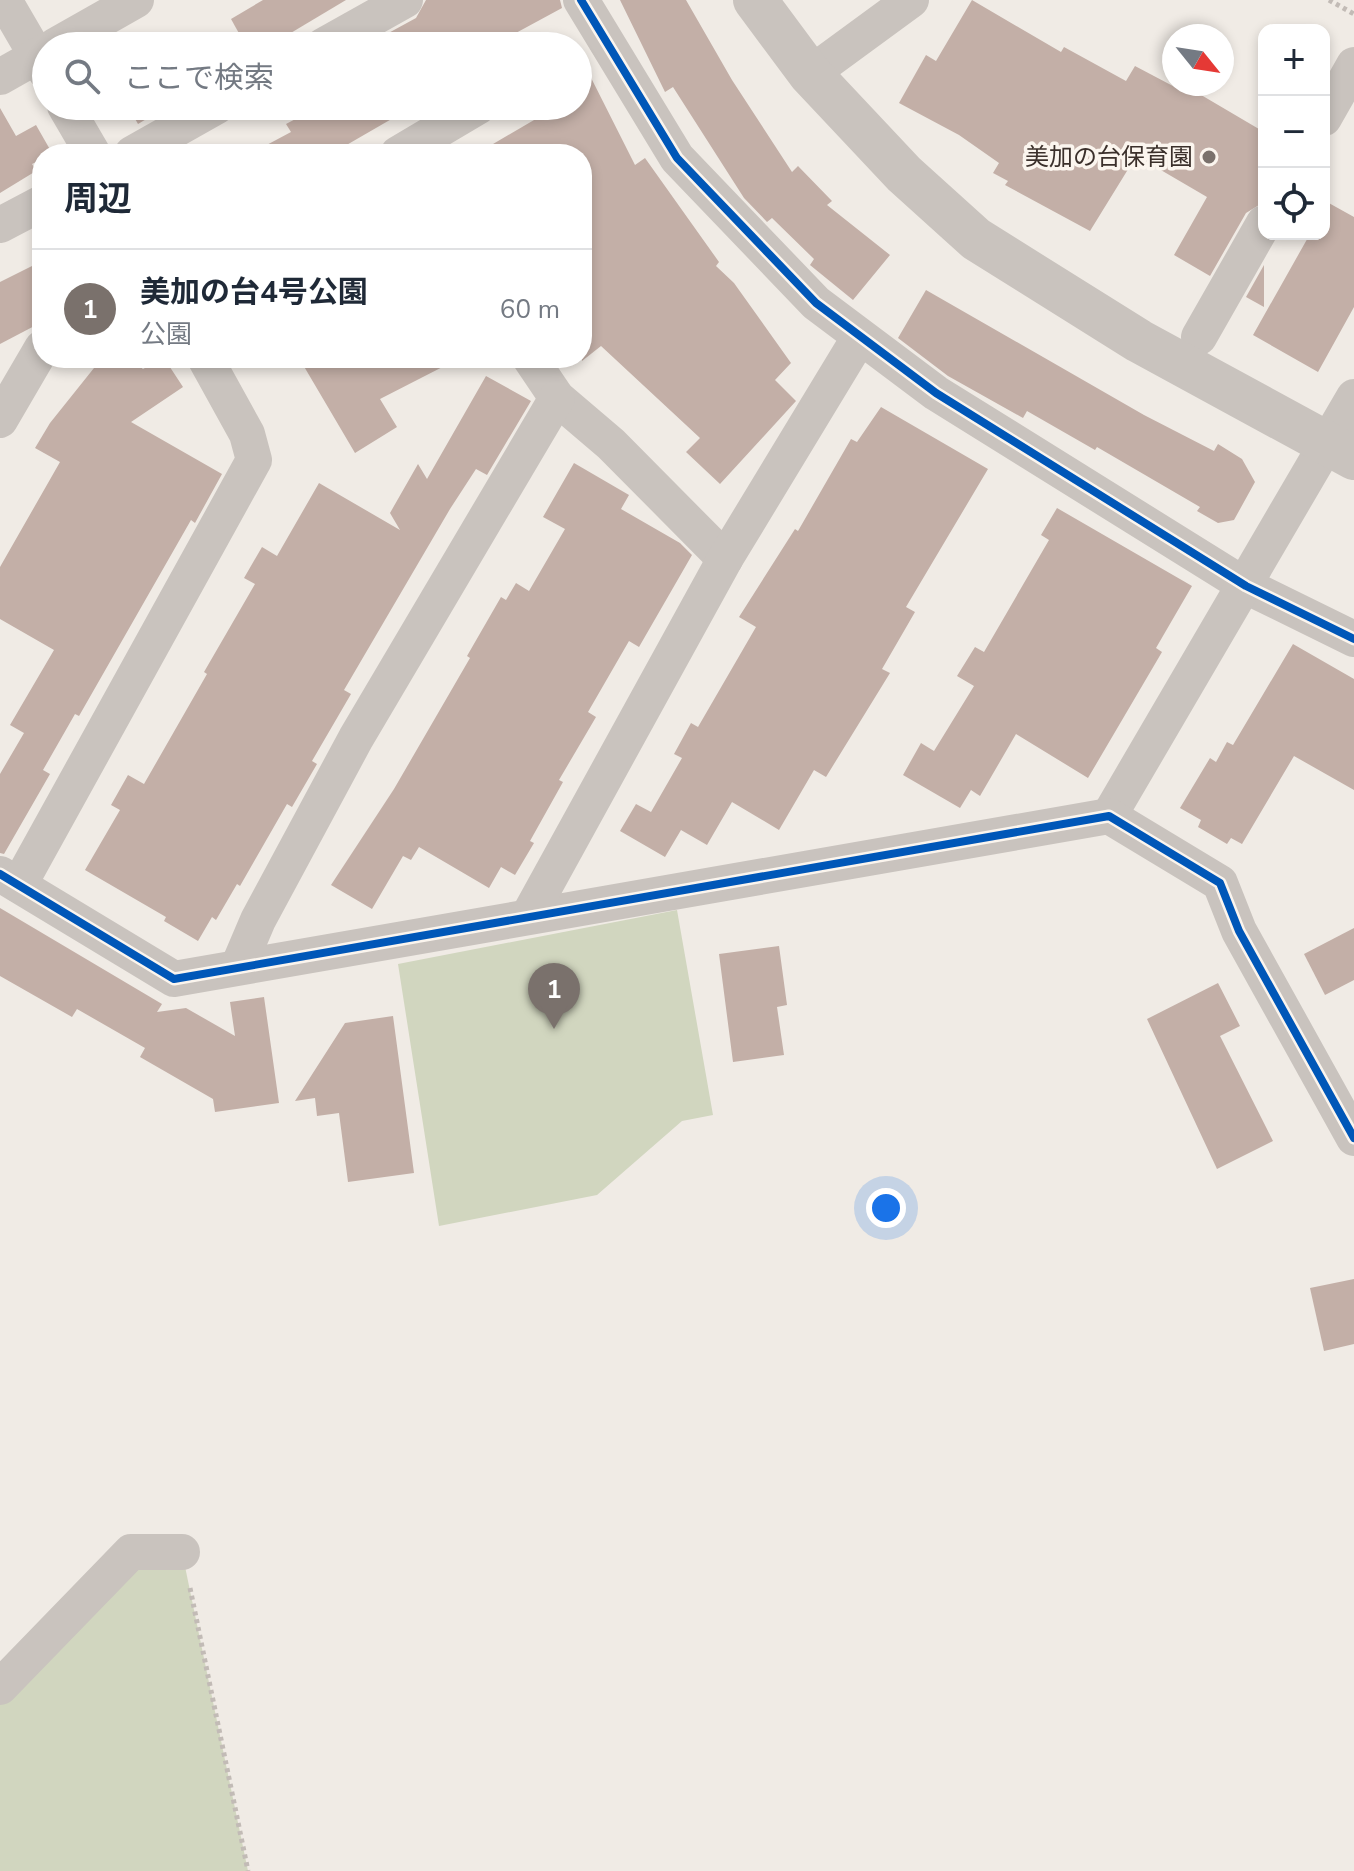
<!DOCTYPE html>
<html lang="ja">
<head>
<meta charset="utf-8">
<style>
  :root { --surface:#fff; --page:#f6f6f7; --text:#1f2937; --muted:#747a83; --line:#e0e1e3; --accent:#7a716c }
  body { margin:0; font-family:"Nunito Sans","Noto Sans JP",sans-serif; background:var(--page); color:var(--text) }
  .controls { position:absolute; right:24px; top:24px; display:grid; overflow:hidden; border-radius:16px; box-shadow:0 4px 12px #0003 }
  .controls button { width:72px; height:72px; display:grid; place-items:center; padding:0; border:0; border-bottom:2px solid var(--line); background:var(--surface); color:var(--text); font:40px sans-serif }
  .compass { position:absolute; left:1162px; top:24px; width:72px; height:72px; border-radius:50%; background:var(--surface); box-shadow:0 4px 12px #0003; rotate:120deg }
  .you { position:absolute; left:886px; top:1208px; width:28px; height:28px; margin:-20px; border:6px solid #fff; border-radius:50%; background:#1a73e8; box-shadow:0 0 0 12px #1a73e833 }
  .badge { display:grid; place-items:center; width:52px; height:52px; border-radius:50%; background:var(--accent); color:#fff; font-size:26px; font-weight:700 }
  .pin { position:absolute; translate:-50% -66px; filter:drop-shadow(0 2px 4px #0008) }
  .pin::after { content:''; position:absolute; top:42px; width:28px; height:24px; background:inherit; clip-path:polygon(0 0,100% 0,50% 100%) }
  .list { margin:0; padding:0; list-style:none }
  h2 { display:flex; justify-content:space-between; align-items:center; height:104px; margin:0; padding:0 32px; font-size:34px }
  h2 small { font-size:26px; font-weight:400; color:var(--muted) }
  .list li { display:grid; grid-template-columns:52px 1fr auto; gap:24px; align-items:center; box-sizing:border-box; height:120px; padding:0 32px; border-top:2px solid var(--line) }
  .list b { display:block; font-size:30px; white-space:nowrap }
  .list p { margin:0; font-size:26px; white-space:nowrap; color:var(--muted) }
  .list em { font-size:26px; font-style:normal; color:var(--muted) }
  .icon { flex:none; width:44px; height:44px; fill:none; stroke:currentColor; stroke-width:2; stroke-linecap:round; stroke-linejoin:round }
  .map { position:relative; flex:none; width:1354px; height:1871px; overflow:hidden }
  .search { position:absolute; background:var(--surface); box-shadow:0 4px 12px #0003; left:32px; top:32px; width:560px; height:88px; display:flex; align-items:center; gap:20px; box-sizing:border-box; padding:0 28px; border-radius:44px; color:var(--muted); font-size:30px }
  .panel { position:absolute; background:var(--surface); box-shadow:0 4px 12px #0003; left:32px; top:144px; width:560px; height:224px; border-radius:32px }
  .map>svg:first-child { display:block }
  .green { fill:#d1d6bf }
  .building { fill:#c3afa7 }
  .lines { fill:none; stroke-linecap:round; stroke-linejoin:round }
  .path { stroke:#c2bbb6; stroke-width:5; stroke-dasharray:4 4; stroke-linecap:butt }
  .minor { stroke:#c9c3be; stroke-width:36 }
  .tertiary { stroke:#c9c3be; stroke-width:44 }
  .cycleway-casing { stroke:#fbf5ee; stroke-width:13 }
  .cycleway { stroke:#0057b8; stroke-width:8 }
  .poi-dot { fill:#7a716c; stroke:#fbf5ee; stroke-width:3 }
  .labels { text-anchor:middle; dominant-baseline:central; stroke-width:7; stroke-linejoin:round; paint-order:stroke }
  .poi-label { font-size:24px; fill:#3b302b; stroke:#fbf5ee; text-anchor:end }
</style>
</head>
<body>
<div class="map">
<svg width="1354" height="1871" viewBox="0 0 1354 1871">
  <rect width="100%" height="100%" fill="#f0ebe5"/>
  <g class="green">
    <path d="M 677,910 L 713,1115 L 682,1121 L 597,1195 L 439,1226 L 398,964 Z"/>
    <path d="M 131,1552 L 182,1552 L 248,1871 L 0,1871 L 0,1687 Z"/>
  </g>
  <g class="building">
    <path d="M 263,0 L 346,0 L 269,46 L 246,46 L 231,19 Z"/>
    <path d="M 426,0 L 560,0 L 562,8 L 492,46 L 389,46 L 383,36 L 416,18 Z"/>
    <path d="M 620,0 L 686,0 L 732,80 L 792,172 L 798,166 L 832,201 L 827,205 L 890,255 L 853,300 L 810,265 L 814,259 L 772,218 L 767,222 L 744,198 L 673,87 L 665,92 Z"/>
    <path d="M 972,0 L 1061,52 L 1064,47 L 1126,81 L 1135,66 L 1188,94 L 1191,89 L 1264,132 L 1264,202 L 1246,213 L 1210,276 L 1174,255 L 1207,197 L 1142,159 L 1135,158 L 1090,231 L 1005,185 L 1008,181 L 993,173 L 999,163 L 959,135 L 899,103 L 926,55 L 936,61 Z"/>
    <path d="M 578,52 L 635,165 L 645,158 L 719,262 L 716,266 L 734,283 L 791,363 L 775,380 L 796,401 L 720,484 L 686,452 L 700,438 L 601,346 L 582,361 L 582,154 L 476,154 L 558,106 L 578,106 Z"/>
    <path d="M 128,106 L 168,106 L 138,124 Z"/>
    <path d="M 320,106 L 414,106 L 331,154 L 250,154 L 291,132 L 286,124 Z"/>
    <path d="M 0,108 L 16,136 L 36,125 L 52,153 L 42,154 L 42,159 L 32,164 L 36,171 L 0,193 Z"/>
    <path d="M 1327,202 L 1354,217 L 1354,307 L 1318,372 L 1253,335 L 1310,234 L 1324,234 Z"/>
    <path d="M 42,261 L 42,322 L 0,344 L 0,282 Z"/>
    <path d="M 1264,265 L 1264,307 L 1246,297 Z"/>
    <path d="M 926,290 L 1144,415 L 1214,451 L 1218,444 L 1242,459 L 1255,482 L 1234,520 L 1218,523 L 1197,511 L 1200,507 L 1097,447 L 1095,450 L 1027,411 L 1023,418 L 948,376 L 898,338 Z"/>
    <path d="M 102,358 L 129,358 L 143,369 L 164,358 L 183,387 L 131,422 L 222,474 L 195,523 L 191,520 L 79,716 L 75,714 L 43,770 L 50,774 L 4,854 L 0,853 L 0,774 L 24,733 L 10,725 L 54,650 L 0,619 L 0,567 L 60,462 L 35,448 L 50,423 Z"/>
    <path d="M 299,358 L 460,358 L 380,399 L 397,427 L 355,453 Z"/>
    <path d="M 486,376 L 531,401 L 487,475 L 476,469 L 450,509 L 344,690 L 351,694 L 312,761 L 317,764 L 292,807 L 287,804 L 240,886 L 237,884 L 216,920 L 212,917 L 198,941 L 164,921 L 166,917 L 85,870 L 120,810 L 111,805 L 128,775 L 144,784 L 207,674 L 204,672 L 255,584 L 244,578 L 262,547 L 277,556 L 319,483 L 400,530 L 390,513 L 418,464 L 427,479 Z"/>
    <path d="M 881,407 L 988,469 L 906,607 L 915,612 L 882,669 L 890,673 L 826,777 L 814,770 L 779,830 L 732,802 L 707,845 L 681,830 L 665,857 L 620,831 L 636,804 L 651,812 L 682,758 L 674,754 L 691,723 L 698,727 L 756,627 L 739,617 L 795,529 L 798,531 L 851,439 L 857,442 Z"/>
    <path d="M 574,463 L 629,495 L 621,509 L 680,543 L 692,555 L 639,647 L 629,641 L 588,712 L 596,717 L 559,780 L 563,782 L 530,841 L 534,843 L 515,875 L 501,867 L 489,888 L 419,847 L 411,860 L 403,856 L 372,909 L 331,885 L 394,789 L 470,658 L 467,656 L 501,597 L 506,600 L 516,583 L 529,591 L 565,529 L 543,517 Z"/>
    <path d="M 1057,508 L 1192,586 L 1156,648 L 1162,652 L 1088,778 L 1016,734 L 980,796 L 971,790 L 960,808 L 903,775 L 921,743 L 934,751 L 974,686 L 957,676 L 975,647 L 984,652 L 1049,540 L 1041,535 Z"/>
    <path d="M 1293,644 L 1354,679 L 1354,790 L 1294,756 L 1242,844 L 1231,838 L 1227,844 L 1198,827 L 1201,820 L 1180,808 L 1210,758 L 1216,762 L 1227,742 L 1233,745 Z"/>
    <path d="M 0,908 L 162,1004 L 157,1012 L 186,1008 L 235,1036 L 230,1002 L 264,997 L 279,1103 L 215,1112 L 213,1099 L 140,1057 L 145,1048 L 77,1009 L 72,1017 L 0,976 Z"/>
    <path d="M 1354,928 L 1354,980 L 1325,995 L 1304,954 Z"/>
    <path d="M 779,946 L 787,1005 L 777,1007 L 784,1055 L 733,1062 L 719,954 Z"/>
    <path d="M 1218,983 L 1240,1026 L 1220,1036 L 1273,1141 L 1217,1169 L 1147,1019 Z"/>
    <path d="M 393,1016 L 414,1173 L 348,1182 L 339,1113 L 317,1116 L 315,1098 L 295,1101 L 345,1023 Z"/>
    <path d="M 1354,1279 L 1354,1344 L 1324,1351 L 1310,1288 Z"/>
  </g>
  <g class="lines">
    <g class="path">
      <path d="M 1329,0 L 1354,14"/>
      <path d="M 190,1588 L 248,1871"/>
    </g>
    <g class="minor">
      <path d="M 4,0 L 46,72"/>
      <path d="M 581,0 L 677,158 L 816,303 L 936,393 L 1246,586 L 1354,639"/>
      <path d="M 55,46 L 136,0"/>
      <path d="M 323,46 L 405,0"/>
      <path d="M 810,74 L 911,0"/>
      <path d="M 0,77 L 46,51"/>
      <path d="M 65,106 L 93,154"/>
      <path d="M 1324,118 L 1354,65"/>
      <path d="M 132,154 L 217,106"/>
      <path d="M 398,154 L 479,106"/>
      <path d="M 0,225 L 42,203"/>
      <path d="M 1199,337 L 1264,223"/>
      <path d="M 530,358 L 557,398 L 611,444 L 725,559"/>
      <path d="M 0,420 L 42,348"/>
      <path d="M 1109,816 L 1354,397"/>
      <path d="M 0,874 L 174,979 L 1109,816 L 1220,883 L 1239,931 L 1354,1138"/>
      <path d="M 19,885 L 254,460 L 247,434 L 205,358"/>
      <path d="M 529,915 L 725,559 L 859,338"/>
      <path d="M 238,967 L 258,920 L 356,738 L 557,398"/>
      <path d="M 0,1687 L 131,1552 L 182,1552"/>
    </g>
    <path class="tertiary" d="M 755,0 L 810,74 L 904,174 L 976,239 L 1139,341 L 1354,458"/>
    <g class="cycleway-casing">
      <g id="cycleway">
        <path d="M 581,0 L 677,158 L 816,303 L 936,393 L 1246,586 L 1354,639"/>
        <path d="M 0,874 L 174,979 L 1109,816 L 1220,883 L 1239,931 L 1354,1138"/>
      </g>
    </g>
    <use href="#cycleway" class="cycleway"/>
  </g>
  <circle class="poi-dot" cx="1209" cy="157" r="8"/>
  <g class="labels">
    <g class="poi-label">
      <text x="1193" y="157">美加の台保育園</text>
    </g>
  </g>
</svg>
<div class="controls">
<button>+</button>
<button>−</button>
<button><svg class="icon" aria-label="locate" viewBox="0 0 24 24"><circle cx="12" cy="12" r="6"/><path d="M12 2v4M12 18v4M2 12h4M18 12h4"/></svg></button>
</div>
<svg class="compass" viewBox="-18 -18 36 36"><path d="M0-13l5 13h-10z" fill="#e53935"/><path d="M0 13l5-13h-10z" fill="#747a83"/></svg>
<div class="you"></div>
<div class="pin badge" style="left:554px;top:1029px">1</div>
<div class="search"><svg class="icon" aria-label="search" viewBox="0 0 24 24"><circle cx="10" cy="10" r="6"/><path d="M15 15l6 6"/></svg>ここで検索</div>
<section class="panel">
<h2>周辺<small></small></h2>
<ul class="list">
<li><span class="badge">1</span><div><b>美加の台4号公園</b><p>公園</p></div><em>60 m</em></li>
</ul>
</section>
</div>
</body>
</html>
